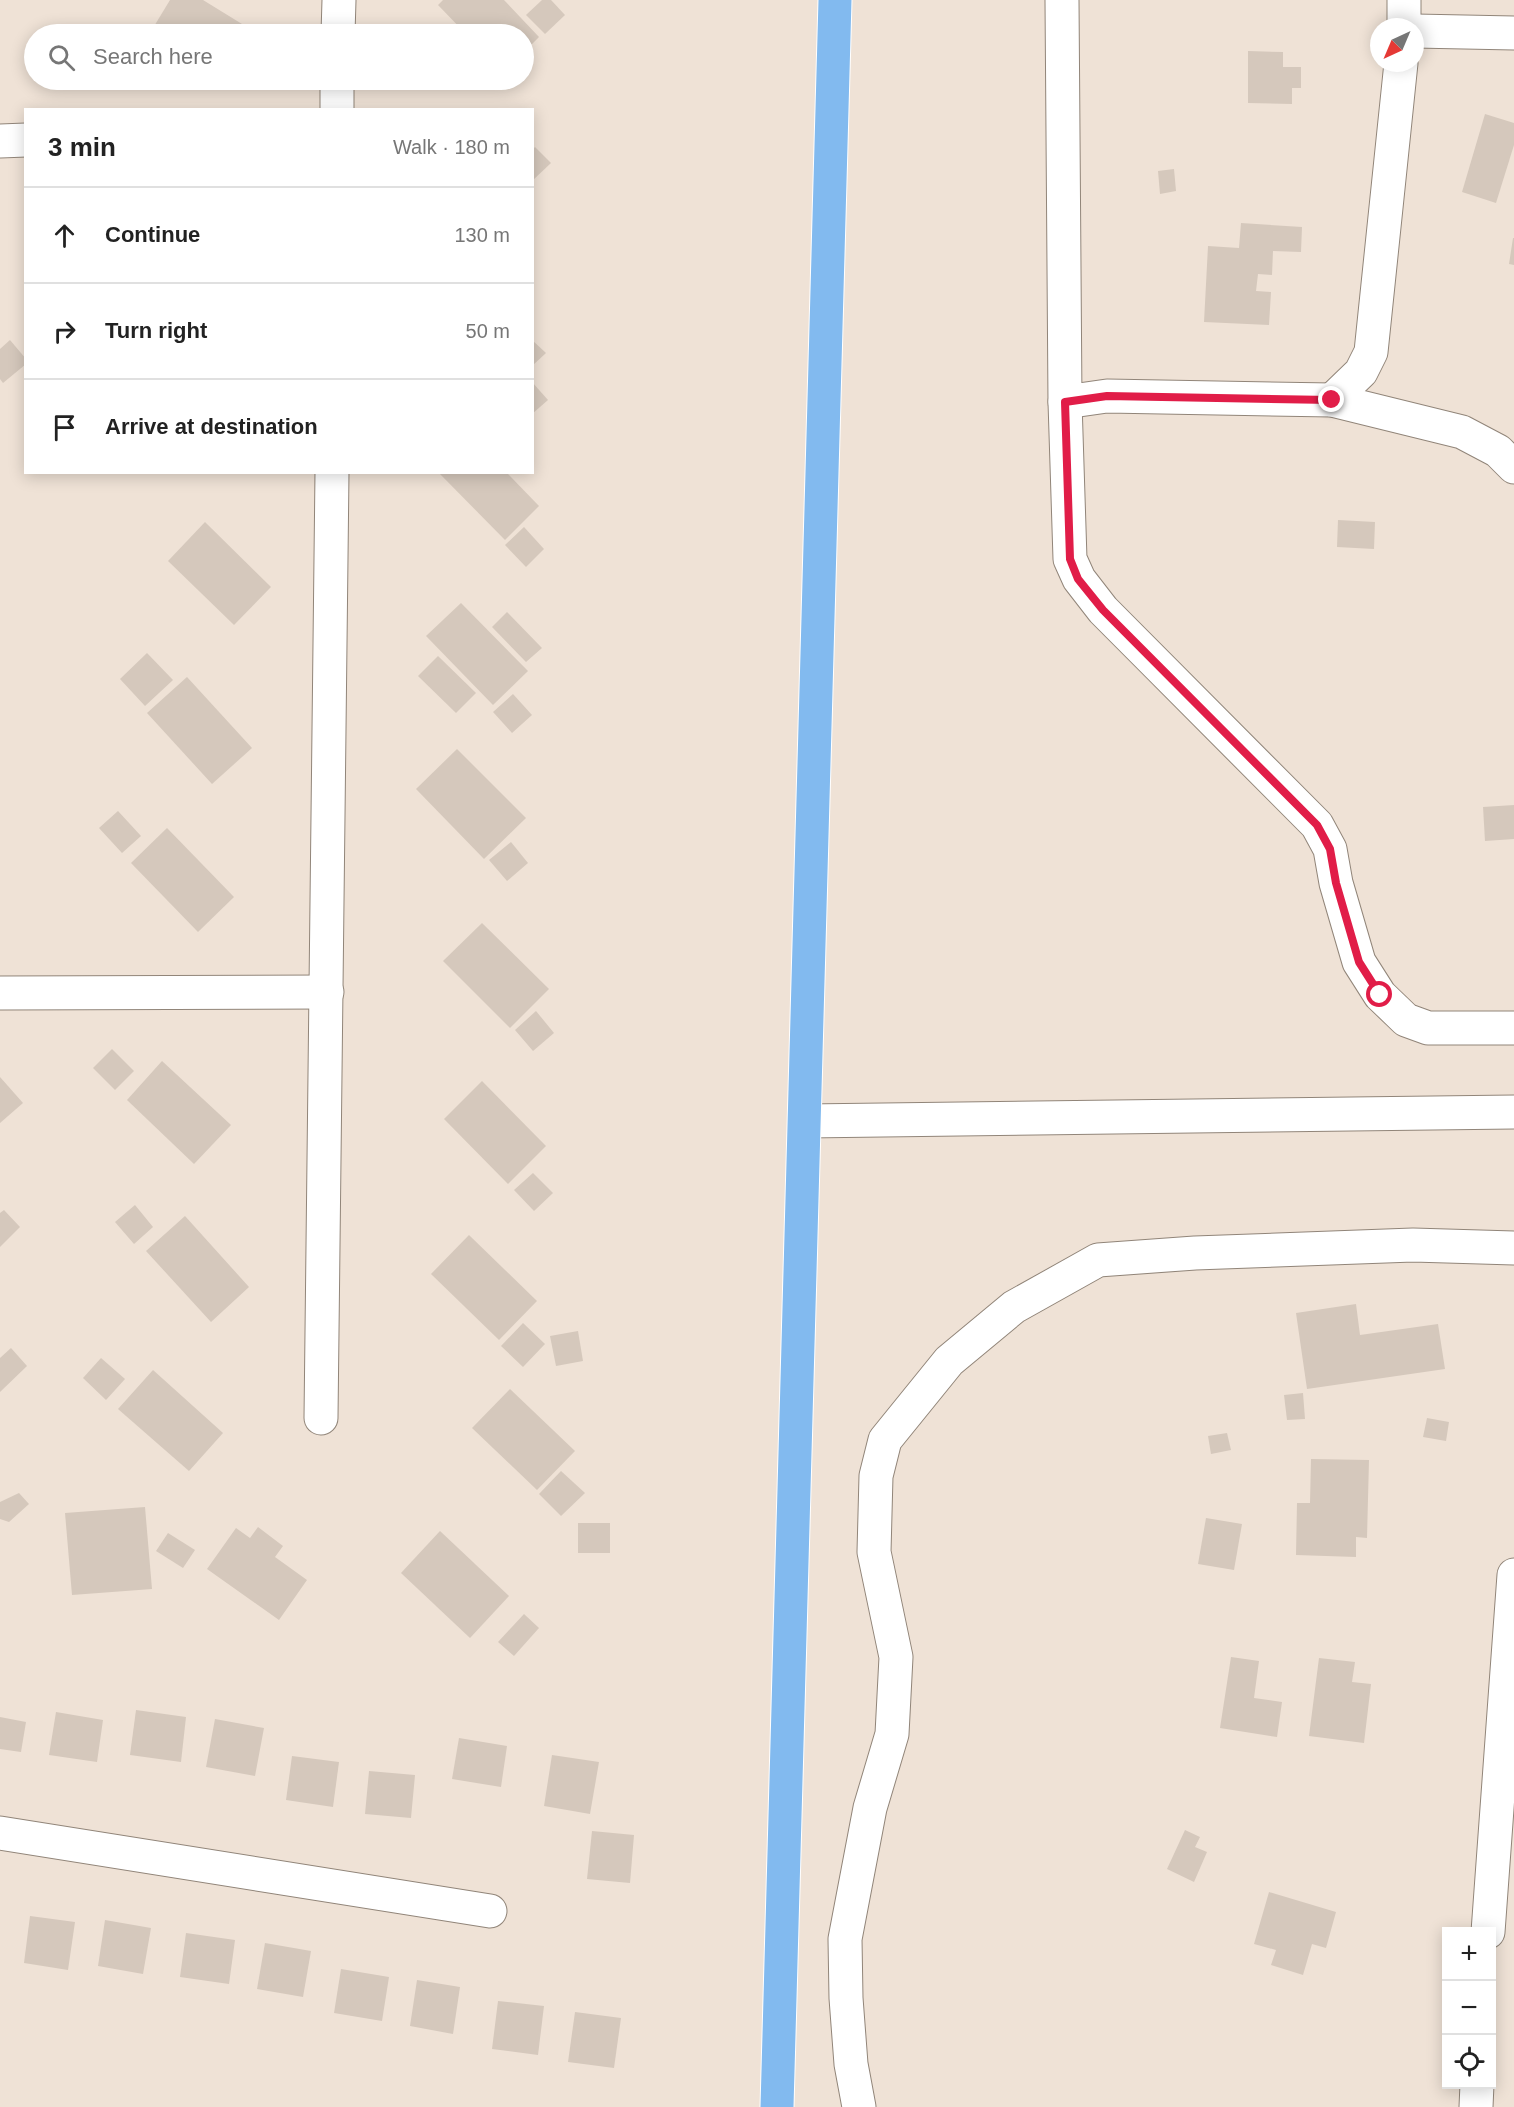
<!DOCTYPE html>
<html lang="en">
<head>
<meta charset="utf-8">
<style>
  :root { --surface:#fff; --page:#f6f6f6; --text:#222; --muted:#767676; --line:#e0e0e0 }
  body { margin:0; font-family:Helvetica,sans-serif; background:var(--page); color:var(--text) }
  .controls { position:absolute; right:18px; bottom:18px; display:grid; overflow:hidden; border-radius:0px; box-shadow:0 3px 15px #0003 }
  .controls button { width:54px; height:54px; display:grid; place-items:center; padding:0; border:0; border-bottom:2px solid var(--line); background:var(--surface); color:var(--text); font:30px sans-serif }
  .compass { position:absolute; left:1370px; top:18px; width:54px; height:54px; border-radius:50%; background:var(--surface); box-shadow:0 3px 15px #0003; rotate:224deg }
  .stop { position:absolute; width:18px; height:18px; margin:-14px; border:4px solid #e11d48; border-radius:50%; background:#fff }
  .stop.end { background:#e11d48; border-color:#fff; box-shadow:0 2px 6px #0008 }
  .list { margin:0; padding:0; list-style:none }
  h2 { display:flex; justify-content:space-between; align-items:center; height:78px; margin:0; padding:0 24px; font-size:26px }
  h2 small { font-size:20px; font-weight:400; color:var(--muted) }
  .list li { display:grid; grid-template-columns:39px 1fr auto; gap:18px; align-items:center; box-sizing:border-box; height:96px; padding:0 24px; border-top:2px solid var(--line) }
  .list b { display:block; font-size:22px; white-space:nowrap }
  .list em { font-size:20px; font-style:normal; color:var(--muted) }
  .icon { flex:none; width:33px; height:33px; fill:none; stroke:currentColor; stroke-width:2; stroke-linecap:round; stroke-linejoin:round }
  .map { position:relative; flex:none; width:1514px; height:2107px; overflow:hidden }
  .search { position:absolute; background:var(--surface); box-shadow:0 3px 15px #0003; left:24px; top:24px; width:510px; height:66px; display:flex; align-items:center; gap:15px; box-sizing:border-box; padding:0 21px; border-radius:33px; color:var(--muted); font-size:22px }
  .panel { position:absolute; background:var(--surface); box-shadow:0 3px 15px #0003; left:24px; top:108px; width:510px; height:366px; border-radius:0px }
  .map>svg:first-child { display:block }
  .building { fill:#d5c8bc }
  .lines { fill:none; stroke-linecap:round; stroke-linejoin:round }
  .minor-casing { stroke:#918579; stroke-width:35 }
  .major-casing { stroke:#fff; stroke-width:35 }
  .minor { stroke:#fff; stroke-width:33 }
  .major { stroke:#82baef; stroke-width:33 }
  .route { stroke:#e11d48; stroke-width:8 }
</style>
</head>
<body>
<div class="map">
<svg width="1514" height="2107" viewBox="0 0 1514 2107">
  <rect width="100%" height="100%" fill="#efe2d6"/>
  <g class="building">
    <path d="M 170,0 L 203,0 L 255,32 L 253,34 L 163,34 L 153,28 Z"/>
    <path d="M 443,0 L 504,0 L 539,37 L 524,52 L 524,34 L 466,34 L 438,5 Z"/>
    <path d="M 542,0 L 551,0 L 565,15 L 545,34 L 526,15 Z"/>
    <path d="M 1248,51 L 1283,52 L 1283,67 L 1301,67 L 1301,88 L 1292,88 L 1292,104 L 1248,103 Z"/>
    <path d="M 1485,114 L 1514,123 L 1514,145 L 1496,203 L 1462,192 Z"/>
    <path d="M 535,147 L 551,163 L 532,181 L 532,150 Z"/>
    <path d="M 1174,169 L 1176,191 L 1160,194 L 1158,171 Z"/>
    <path d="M 1241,223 L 1302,227 L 1301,252 L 1273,251 L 1272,275 L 1258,274 L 1256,291 L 1271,292 L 1269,325 L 1204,322 L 1208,246 L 1239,248 Z"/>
    <path d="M 1513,238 L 1514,238 L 1514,265 L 1509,264 Z"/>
    <path d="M 10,340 L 26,359 L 26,364 L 3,383 L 0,379 L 0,349 Z"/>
    <path d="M 532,340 L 546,353 L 532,366 Z"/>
    <path d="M 532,382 L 548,400 L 532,414 Z"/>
    <path d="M 438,472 L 506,472 L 539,506 L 505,540 Z"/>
    <path d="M 1338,520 L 1375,522 L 1374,549 L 1337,547 Z"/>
    <path d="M 205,522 L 271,587 L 234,625 L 168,561 Z"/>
    <path d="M 524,527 L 544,549 L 526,567 L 505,545 Z"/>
    <path d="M 461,603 L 528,671 L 493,705 L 426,636 Z"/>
    <path d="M 507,612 L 542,648 L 526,662 L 492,627 Z"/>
    <path d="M 147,653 L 173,680 L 145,706 L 120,679 Z"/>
    <path d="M 438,656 L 476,693 L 456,713 L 418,676 Z"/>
    <path d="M 187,677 L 252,748 L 212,784 L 147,713 Z"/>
    <path d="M 513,694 L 532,715 L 512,733 L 493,712 Z"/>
    <path d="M 457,749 L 526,818 L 484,859 L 416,789 Z"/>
    <path d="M 1514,805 L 1514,839 L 1485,841 L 1483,807 Z"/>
    <path d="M 118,811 L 141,836 L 122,853 L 99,828 Z"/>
    <path d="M 167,828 L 234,897 L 198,932 L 131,863 Z"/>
    <path d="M 511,842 L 528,863 L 507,881 L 489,860 Z"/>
    <path d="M 482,923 L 549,989 L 510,1028 L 443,961 Z"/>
    <path d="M 536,1011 L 554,1033 L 533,1051 L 515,1030 Z"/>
    <path d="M 112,1049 L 134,1071 L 115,1090 L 93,1068 Z"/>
    <path d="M 162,1061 L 231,1125 L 194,1164 L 127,1100 Z"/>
    <path d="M 0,1077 L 23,1103 L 0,1123 Z"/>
    <path d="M 482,1081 L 546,1146 L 508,1184 L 444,1119 Z"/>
    <path d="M 533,1173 L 553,1193 L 534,1211 L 514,1190 Z"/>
    <path d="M 135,1205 L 153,1227 L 134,1244 L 115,1222 Z"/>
    <path d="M 4,1210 L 20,1227 L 0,1247 L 0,1213 Z"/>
    <path d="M 185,1216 L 249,1287 L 211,1322 L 146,1251 Z"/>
    <path d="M 469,1235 L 537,1301 L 499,1340 L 431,1274 Z"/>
    <path d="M 1356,1304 L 1360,1335 L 1438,1324 L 1445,1369 L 1307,1389 L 1296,1313 Z"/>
    <path d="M 523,1323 L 545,1344 L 523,1367 L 501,1346 Z"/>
    <path d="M 578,1331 L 583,1361 L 556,1366 L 550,1336 Z"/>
    <path d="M 11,1348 L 27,1366 L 0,1392 L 0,1358 Z"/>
    <path d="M 101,1358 L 125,1379 L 106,1400 L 83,1378 Z"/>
    <path d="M 153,1370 L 223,1433 L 189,1471 L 118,1409 Z"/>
    <path d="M 510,1389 L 575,1451 L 537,1490 L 472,1428 Z"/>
    <path d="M 1303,1393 L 1305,1419 L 1287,1420 L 1284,1395 Z"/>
    <path d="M 1427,1418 L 1449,1422 L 1446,1441 L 1423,1437 Z"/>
    <path d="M 1227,1433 L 1231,1450 L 1211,1454 L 1208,1436 Z"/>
    <path d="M 1311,1459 L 1369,1460 L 1367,1538 L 1356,1537 L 1356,1557 L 1296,1555 L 1297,1503 L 1310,1503 Z"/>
    <path d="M 561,1471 L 585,1493 L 561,1516 L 539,1494 Z"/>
    <path d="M 19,1493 L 29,1504 L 9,1522 L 0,1519 L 0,1502 Z"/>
    <path d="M 145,1507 L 152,1589 L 72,1595 L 65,1513 Z"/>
    <path d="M 1206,1518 L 1242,1524 L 1234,1570 L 1198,1564 Z"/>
    <rect x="578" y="1523" width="32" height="30"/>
    <path d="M 258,1527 L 283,1546 L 275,1557 L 307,1580 L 279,1620 L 207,1569 L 236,1528 L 250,1538 Z"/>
    <path d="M 440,1531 L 509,1596 L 470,1638 L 401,1573 Z"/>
    <path d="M 168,1533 L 195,1550 L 183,1568 L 156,1551 Z"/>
    <path d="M 524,1614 L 539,1628 L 514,1656 L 498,1642 Z"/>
    <path d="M 1231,1657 L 1259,1661 L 1254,1698 L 1282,1702 L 1277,1737 L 1220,1728 Z"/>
    <path d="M 1319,1658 L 1355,1662 L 1352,1682 L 1371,1684 L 1364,1743 L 1309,1736 Z"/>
    <path d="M 136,1710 L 186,1717 L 181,1762 L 130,1755 Z"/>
    <path d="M 56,1712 L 103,1720 L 97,1762 L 49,1755 Z"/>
    <path d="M 0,1717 L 26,1722 L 21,1752 L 0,1749 Z"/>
    <path d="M 215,1719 L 264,1728 L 255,1776 L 206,1767 Z"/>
    <path d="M 459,1738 L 507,1746 L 501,1787 L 452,1779 Z"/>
    <path d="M 552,1755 L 599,1762 L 590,1814 L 544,1806 Z"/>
    <path d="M 292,1756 L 339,1762 L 333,1807 L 286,1800 Z"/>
    <path d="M 369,1771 L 415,1775 L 411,1818 L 365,1814 Z"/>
    <path d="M 1185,1830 L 1200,1837 L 1195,1847 L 1207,1852 L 1194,1882 L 1167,1869 Z"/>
    <path d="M 592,1831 L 634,1835 L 630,1883 L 587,1879 Z"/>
    <path d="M 1269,1892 L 1336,1912 L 1326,1948 L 1312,1944 L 1303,1975 L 1271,1965 L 1276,1950 L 1254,1944 Z"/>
    <path d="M 30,1916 L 75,1922 L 68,1970 L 24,1963 Z"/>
    <path d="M 105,1920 L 151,1928 L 143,1974 L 98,1966 Z"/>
    <path d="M 186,1933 L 235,1940 L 229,1984 L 180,1977 Z"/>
    <path d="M 265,1943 L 311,1951 L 303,1997 L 257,1989 Z"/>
    <path d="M 341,1969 L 389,1977 L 382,2021 L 334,2013 Z"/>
    <path d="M 417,1980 L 460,1987 L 453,2034 L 410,2026 Z"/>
    <path d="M 498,2001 L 544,2006 L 538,2055 L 492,2049 Z"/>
    <path d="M 575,2012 L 621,2018 L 614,2068 L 568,2062 Z"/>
  </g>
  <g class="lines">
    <g class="minor-casing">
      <g id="minor">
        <path d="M 1062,0 L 1065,402 L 1107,396 L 1332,400 L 1462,432 L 1498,451 L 1514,467"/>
        <path d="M 1404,27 L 1404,0"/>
        <path d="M 1415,31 L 1514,33"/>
        <path d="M 338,34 L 339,0"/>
        <path d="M 337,110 L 337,80"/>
        <path d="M 0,141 L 26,140"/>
        <path d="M 1332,400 L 1361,372 L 1371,352 L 1401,63"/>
        <path d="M 1065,402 L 1070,559 L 1079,579 L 1103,610 L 1317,825 L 1330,849 L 1336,883 L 1359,962 L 1380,995 L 1406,1020 L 1428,1028 L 1514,1028"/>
        <path d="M 0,993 L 327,992"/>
        <path d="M 806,1121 L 1514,1112"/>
        <path d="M 321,1418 L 332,472"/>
        <path d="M 0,1833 L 490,1911"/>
        <path d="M 1488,1932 L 1514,1575"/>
        <path d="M 859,2107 L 851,2064 L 846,1998 L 845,1939 L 870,1808 L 892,1734 L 896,1657 L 874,1552 L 876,1476 L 885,1440 L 949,1361 L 1014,1307 L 1098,1260 L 1195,1253 L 1413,1245 L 1514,1248"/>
        <path d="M 1476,2107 L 1477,2084"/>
      </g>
    </g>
    <g class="major-casing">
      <path id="major" d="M 777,2107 L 835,0"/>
    </g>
    <use href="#minor" class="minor"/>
    <use href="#major" class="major"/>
  </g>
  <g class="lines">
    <path class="route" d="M 1332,400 L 1107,396 L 1065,402 L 1070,559 L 1078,579 L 1103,610 L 1317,825 L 1330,849 L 1336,883 L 1359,962 L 1380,995"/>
  </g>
</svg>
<div class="controls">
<button>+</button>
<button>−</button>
<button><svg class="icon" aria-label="locate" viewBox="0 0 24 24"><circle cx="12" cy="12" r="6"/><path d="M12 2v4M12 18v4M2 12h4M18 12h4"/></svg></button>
</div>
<svg class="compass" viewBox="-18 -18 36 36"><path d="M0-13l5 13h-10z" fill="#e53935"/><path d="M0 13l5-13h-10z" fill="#767676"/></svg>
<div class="stop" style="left:1380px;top:995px"></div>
<div class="stop end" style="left:1332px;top:400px"></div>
<div class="search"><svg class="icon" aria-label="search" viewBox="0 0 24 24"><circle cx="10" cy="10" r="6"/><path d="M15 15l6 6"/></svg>Search here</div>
<section class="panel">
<h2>3 min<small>Walk · 180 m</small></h2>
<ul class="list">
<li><svg class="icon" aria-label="ahead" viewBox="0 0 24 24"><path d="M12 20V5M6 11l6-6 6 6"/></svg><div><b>Continue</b></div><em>130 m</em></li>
<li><svg class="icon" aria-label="right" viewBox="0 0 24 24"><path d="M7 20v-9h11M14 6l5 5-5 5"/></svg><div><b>Turn right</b></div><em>50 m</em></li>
<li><svg class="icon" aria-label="arrive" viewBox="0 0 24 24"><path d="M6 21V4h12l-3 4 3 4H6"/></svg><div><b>Arrive at destination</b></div></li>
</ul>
</section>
</div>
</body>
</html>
